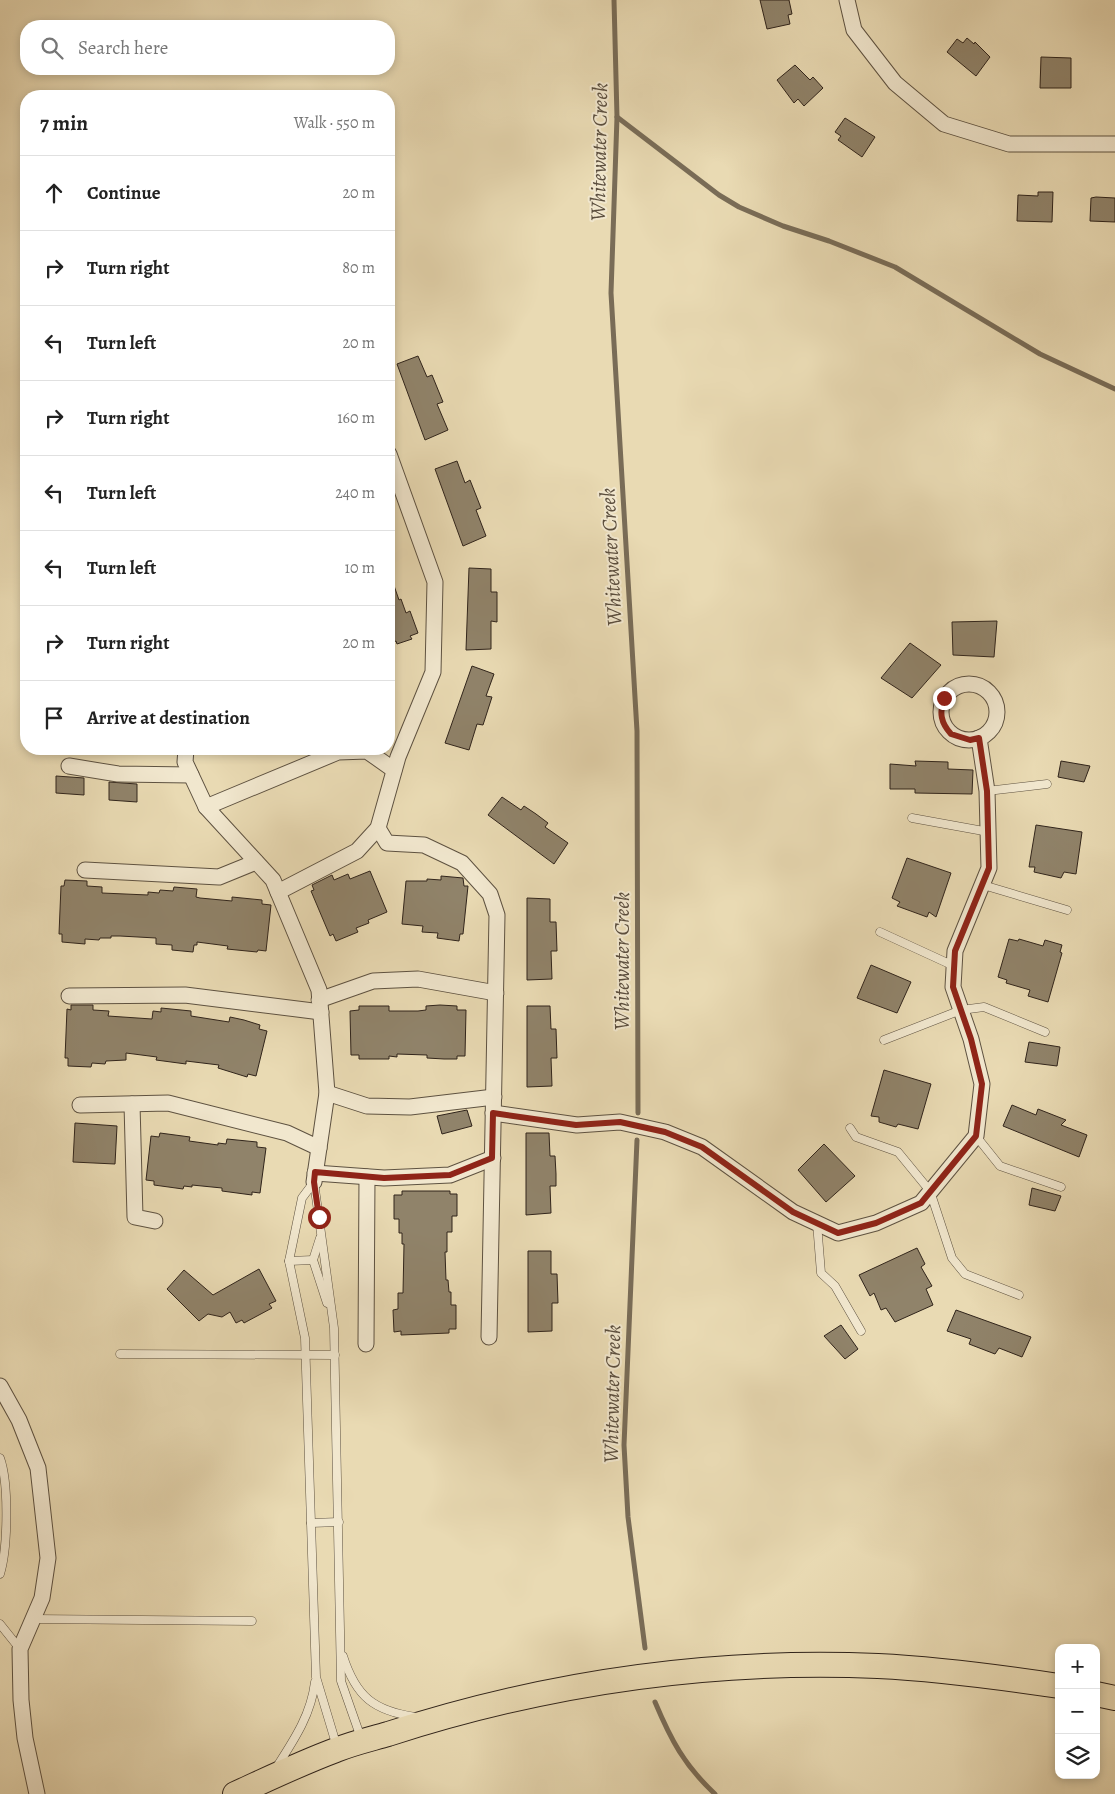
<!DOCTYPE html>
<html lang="en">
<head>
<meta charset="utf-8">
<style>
  :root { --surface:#fff; --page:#f2f2f2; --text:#222; --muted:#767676; --line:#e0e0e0 }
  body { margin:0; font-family:Alegreya,serif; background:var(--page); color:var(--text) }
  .controls { position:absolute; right:15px; bottom:15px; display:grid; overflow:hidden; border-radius:10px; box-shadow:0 2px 8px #0003 }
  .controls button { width:45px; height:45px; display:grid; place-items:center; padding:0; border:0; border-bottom:1px solid var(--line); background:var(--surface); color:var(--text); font:25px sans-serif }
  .stop { position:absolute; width:15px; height:15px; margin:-11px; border:4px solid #8f2418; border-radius:50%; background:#fff }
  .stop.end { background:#8f2418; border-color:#fff; box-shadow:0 1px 5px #0008 }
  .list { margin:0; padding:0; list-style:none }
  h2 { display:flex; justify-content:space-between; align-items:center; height:65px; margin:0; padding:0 20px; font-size:21px }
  h2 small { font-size:16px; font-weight:400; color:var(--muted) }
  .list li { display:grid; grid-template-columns:32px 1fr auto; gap:15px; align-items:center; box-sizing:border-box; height:75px; padding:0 20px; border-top:1px solid var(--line) }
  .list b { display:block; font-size:19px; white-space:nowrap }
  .list em { font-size:16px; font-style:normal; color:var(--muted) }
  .icon { flex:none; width:28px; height:28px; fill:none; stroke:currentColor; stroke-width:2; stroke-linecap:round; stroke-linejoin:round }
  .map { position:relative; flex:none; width:1115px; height:1794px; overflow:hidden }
  .search { position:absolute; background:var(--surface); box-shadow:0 2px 8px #0003; left:20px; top:20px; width:375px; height:55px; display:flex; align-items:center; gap:12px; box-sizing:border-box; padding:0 18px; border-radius:20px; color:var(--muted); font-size:19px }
  .panel { position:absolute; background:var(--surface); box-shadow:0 2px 8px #0003; left:20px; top:90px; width:375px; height:665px; border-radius:20px }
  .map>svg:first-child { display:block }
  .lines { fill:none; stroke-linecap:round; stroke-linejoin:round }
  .stream { stroke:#796c57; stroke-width:5 }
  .building { fill:#90836a; stroke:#30241b }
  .lane-casing { stroke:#5e5241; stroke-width:9 }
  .street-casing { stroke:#5e5241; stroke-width:17 }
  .primary-casing { stroke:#30241b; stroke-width:26 }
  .lane { stroke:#f1e7ce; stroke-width:8 }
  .street { stroke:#f1e7ce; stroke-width:15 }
  .primary { stroke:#e9dab3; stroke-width:24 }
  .route { stroke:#8f2418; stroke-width:6 }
  .labels { text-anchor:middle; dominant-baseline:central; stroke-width:4; stroke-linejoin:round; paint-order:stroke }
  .water-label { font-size:21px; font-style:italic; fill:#5b4e3e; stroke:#f1e7ce }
</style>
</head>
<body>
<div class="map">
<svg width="1115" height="1794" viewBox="0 0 1115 1794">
  <rect width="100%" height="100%" fill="#e9dab3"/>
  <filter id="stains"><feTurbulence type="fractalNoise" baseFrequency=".004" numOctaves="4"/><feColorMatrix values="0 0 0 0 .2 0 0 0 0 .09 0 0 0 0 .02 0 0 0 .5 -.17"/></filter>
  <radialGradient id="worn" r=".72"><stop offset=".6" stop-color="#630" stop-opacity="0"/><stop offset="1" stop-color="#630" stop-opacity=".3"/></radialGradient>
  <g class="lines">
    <g class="stream">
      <path d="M 614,0 L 617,117 L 611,293 L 637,731 L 638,1113"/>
      <path d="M 617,117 L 719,195 L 739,207 L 783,226 L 829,241 L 895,267 L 1040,354 L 1115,389"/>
      <path d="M 637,1140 L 624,1445 L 628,1517 L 645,1648"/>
      <path d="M 655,1702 C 671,1740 684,1765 715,1794"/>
    </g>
  </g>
  <g class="building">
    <path d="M 760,0 L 789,0 L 792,14 L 788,15 L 790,24 L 767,29 Z"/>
    <path d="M 967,38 L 974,44 L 975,42 L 990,57 L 976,76 L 947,52 L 957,39 L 963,43 Z"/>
    <path d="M 1041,57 L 1071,58 L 1071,88 L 1040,88 Z"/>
    <path d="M 795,65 L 810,80 L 813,77 L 823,88 L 804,106 L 798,99 L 794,103 L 777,80 Z"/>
    <path d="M 845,118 L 875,137 L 862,157 L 838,140 L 841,136 L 835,132 Z"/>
    <path d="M 1038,192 L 1053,192 L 1052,222 L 1017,221 L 1018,195 L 1038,196 Z"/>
    <path d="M 1096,197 L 1115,198 L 1115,222 L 1090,221 L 1091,198 Z"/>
    <path d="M 418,356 L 427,377 L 432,375 L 443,402 L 437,404 L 448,430 L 425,440 L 397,364 Z"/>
    <path d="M 457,461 L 465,483 L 470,480 L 481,508 L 476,510 L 486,536 L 463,546 L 435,469 Z"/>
    <path d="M 469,568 L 491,569 L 491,592 L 497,592 L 497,622 L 491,621 L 491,649 L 466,650 Z"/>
    <path d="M 391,577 L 399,600 L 401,599 L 406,613 L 410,611 L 418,633 L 410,636 L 412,639 L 397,644 L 396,641 L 389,644 L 389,578 Z"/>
    <path d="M 997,621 L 994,657 L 953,655 L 952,622 Z"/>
    <path d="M 910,643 L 941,665 L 912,698 L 881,678 Z"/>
    <path d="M 472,666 L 494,674 L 486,696 L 492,697 L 483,725 L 477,724 L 469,750 L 445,743 Z"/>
    <path d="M 915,761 L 948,762 L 948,769 L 973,770 L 972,794 L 915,793 L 915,789 L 890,789 L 890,764 L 916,766 Z"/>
    <path d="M 1061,761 L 1090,766 L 1084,782 L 1058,777 Z"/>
    <path d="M 56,776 L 84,778 L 84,795 L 56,793 Z"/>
    <path d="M 109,782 L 137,784 L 137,802 L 109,800 Z"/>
    <path d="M 502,797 L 521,810 L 524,806 L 536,814 L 548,823 L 545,827 L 568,843 L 554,864 L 488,815 Z"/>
    <path d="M 1036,825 L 1082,832 L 1076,874 L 1064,872 L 1061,878 L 1034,872 L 1035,867 L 1029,867 Z"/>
    <path d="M 907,858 L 951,873 L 936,917 L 929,912 L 927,917 L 897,906 L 900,902 L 892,898 Z"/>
    <path d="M 370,871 L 387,912 L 368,920 L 369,923 L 356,928 L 358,932 L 336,941 L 333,934 L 330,936 L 311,891 L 314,890 L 312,885 L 332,875 L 334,880 L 348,874 L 350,879 Z"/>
    <path d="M 441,876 L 463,878 L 464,886 L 468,886 L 463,934 L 460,934 L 459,941 L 437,938 L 438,933 L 422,932 L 423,926 L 402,924 L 406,881 L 427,881 L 427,879 L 441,880 Z"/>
    <path d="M 65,880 L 87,881 L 87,886 L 102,887 L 102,893 L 148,895 L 148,892 L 159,893 L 160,890 L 173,891 L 174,887 L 197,889 L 196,897 L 200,898 L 232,901 L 232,897 L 262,900 L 262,904 L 271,905 L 266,951 L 258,950 L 257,952 L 227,949 L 228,946 L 197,942 L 197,945 L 194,945 L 193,952 L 172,950 L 172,945 L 156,944 L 156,938 L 120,936 L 111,936 L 111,938 L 100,938 L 99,940 L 85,939 L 85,944 L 62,942 L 62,934 L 59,934 L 61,886 L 64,886 Z"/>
    <path d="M 527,898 L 550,899 L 550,922 L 556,922 L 557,951 L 551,951 L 552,979 L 527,980 Z"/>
    <path d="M 1009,939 L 1018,941 L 1019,939 L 1043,946 L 1045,940 L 1062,945 L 1060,952 L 1062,953 L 1048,1002 L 1028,996 L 1030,990 L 1006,983 L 1007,980 L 998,977 Z"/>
    <path d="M 871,965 L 911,982 L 897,1013 L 857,998 Z"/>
    <path d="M 71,1005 L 93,1005 L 93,1010 L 109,1011 L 108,1016 L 152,1019 L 153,1011 L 161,1012 L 161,1008 L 191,1011 L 191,1016 L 229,1022 L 230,1017 L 244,1020 L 260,1025 L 259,1029 L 267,1031 L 256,1076 L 248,1074 L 247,1077 L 218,1068 L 219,1065 L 186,1061 L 186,1064 L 156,1060 L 157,1057 L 126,1053 L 126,1060 L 106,1061 L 105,1064 L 92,1063 L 91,1067 L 68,1066 L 68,1058 L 65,1058 L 67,1009 L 71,1010 Z"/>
    <path d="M 440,1005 L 457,1006 L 457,1010 L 466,1010 L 465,1056 L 457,1056 L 457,1059 L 444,1059 L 427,1058 L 427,1055 L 397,1054 L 397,1057 L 389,1056 L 389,1059 L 359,1059 L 359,1055 L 351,1055 L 350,1011 L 359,1010 L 359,1006 L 389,1006 L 389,1011 L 418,1011 L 426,1010 L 426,1006 Z"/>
    <path d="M 527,1006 L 550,1006 L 551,1029 L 556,1029 L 557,1058 L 551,1058 L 552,1086 L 527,1087 Z"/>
    <path d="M 1029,1042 L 1060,1047 L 1057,1066 L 1025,1062 Z"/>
    <path d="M 884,1070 L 931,1084 L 918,1129 L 898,1124 L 896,1127 L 879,1122 L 879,1117 L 871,1116 Z"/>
    <path d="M 1012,1105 L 1036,1115 L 1038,1109 L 1066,1120 L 1061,1125 L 1087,1135 L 1079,1157 L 1003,1126 Z"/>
    <path d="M 467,1110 L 472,1126 L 442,1134 L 437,1116 Z"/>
    <path d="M 75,1123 L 117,1126 L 115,1164 L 73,1162 Z"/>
    <path d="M 160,1133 L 190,1137 L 189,1141 L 218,1145 L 218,1143 L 226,1144 L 227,1139 L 257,1142 L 257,1147 L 266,1148 L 260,1193 L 252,1192 L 252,1195 L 222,1191 L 222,1188 L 192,1185 L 192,1187 L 184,1186 L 183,1189 L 154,1185 L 154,1181 L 146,1180 L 151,1136 L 159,1137 Z"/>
    <path d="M 526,1133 L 549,1133 L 550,1156 L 555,1156 L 556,1174 L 556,1186 L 550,1186 L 551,1213 L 526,1215 Z"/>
    <path d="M 824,1144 L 855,1176 L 826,1202 L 798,1170 Z"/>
    <path d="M 1032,1188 L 1061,1196 L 1055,1211 L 1029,1205 Z"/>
    <path d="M 402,1191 L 450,1191 L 450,1194 L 457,1194 L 457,1216 L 452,1216 L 452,1232 L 447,1232 L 447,1252 L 445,1252 L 446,1280 L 448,1280 L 449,1292 L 451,1292 L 451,1305 L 456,1305 L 456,1329 L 449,1329 L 449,1333 L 401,1335 L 401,1331 L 394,1332 L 393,1310 L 398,1309 L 398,1293 L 403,1293 L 404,1244 L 402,1244 L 402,1233 L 399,1233 L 399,1219 L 394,1219 L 394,1195 L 402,1195 Z"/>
    <path d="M 917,1248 L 925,1264 L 921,1267 L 932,1286 L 926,1289 L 933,1305 L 895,1322 L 886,1308 L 881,1310 L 874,1293 L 870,1296 L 859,1275 Z"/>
    <path d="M 528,1251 L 551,1251 L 551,1274 L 557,1274 L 558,1303 L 552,1303 L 552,1331 L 528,1332 Z"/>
    <path d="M 259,1269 L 276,1301 L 269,1304 L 272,1308 L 244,1323 L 242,1320 L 236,1323 L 230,1312 L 222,1317 L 208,1314 L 199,1321 L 167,1289 L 184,1270 L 213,1295 Z"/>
    <path d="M 956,1310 L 1031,1337 L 1022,1357 L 999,1348 L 995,1354 L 969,1344 L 971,1339 L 947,1331 Z"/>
    <path d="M 841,1325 L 858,1349 L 845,1359 L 824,1336 Z"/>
  </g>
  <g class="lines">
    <g class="lane-casing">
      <g id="lane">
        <path d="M 987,791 L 1047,784"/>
        <path d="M 912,818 L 989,832"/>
        <path d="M 983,885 L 1067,910"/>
        <path d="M 880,932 L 954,966"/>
        <path d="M 884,1040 L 961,1010 L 984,1007 L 1045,1032"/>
        <path d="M 850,1128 L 856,1137 L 898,1152 L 930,1191 L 952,1258 L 965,1274 L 1019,1295"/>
        <path d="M 976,1136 L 1000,1166 L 1061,1187"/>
        <path d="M 314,1182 L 302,1198 L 289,1261 L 305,1338 L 316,1677 L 337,1747"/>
        <path d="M 314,1182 L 334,1328 L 341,1681 L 361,1738"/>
        <path d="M 817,1223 L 821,1273 L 835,1286 L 861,1331"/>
        <path d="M 320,1238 L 313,1260 L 327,1303"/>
        <path d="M 289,1261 L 313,1260"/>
        <path d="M 120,1354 L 335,1355"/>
        <path d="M 0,1458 C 9,1483 8,1548 0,1574"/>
        <path d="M 311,1523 L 339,1522"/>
        <path d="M 33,1619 L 252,1621"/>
        <path d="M 0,1624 L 20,1649"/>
        <path d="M 343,1656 C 356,1697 374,1711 416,1717"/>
        <path d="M 276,1768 C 294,1740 311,1715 315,1682"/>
      </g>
    </g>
    <g class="street-casing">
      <g id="street">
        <path d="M 847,0 L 854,30 L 895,83 L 944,124 L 1009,144 L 1115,144"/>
        <circle cx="969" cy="712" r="28"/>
        <path d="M 186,749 L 185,762 L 206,807 L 273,880 L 319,990 L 327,1093 L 314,1182"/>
        <path d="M 69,766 L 118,774 L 191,775"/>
        <path d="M 206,807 L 338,752 L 367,751 L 394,770"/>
        <path d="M 378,828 L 387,843 L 424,845 L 462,863 L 490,894 L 497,915 L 489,1337"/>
        <path d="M 85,870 L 219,877 L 256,862"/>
        <path d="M 278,892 L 357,851 L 378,828 L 398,757 L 433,672 L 435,582 L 389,454"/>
        <path d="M 69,996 L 185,995 L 321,1012"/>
        <path d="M 319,1000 L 373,981 L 418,979 L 496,993"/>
        <path d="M 327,1093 L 367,1106 L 410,1107 L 494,1097"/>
        <path d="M 132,1104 L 135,1217 L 155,1221"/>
        <path d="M 80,1105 L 168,1103 L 287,1133 L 319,1148"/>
        <path d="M 493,1113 L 577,1125 L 620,1122 L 665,1132 L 702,1147 L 793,1212 L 838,1233 L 876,1223 L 921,1203 L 976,1136 L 982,1084 L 971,1039 L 953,987 L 955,951 L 989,868 L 987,791 L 979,738"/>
        <path d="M 315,1173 L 384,1178 L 450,1175 L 493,1158"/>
        <path d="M 366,1344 L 367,1177"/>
        <path d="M 0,1386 L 19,1420 L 38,1468 L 48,1558 L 42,1598 L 20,1649 L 21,1700 L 25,1738 L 37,1794"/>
      </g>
    </g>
    <g class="primary-casing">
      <g id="primary">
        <path d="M 1096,1694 L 1115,1698"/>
        <path d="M 235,1794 C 268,1779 301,1763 336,1750 C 353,1743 371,1739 388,1734 C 546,1683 712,1659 878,1666 C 938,1669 999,1677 1059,1686"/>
      </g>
    </g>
    <use href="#lane" class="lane"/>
    <use href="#street" class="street"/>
    <use href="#primary" class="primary"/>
  </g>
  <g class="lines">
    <path class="route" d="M 319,1217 L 314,1182 L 315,1172 L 384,1178 L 450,1175 L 492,1158 L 493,1113 L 576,1125 L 620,1122 L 665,1132 L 702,1147 L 793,1212 L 838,1233 L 876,1223 L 921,1203 L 976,1136 L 982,1084 L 971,1039 L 953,987 L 955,951 L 989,868 L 987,791 L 979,738 L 970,740 L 951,734 C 941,723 939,713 944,698"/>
  </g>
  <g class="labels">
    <g class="water-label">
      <text transform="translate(599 152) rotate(-89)">Whitewater Creek</text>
      <text transform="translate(611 557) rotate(-93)">Whitewater Creek</text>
      <text transform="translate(622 961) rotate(-90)">Whitewater Creek</text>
      <text transform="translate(612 1394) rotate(-89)">Whitewater Creek</text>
    </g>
  </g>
  <rect width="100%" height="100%" filter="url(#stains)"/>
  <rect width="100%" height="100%" fill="url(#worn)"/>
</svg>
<div class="controls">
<button>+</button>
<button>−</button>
<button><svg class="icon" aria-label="layers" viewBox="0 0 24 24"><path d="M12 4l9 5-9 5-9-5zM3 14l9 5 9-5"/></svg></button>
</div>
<div class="stop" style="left:319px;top:1217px"></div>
<div class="stop end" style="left:944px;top:698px"></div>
<div class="search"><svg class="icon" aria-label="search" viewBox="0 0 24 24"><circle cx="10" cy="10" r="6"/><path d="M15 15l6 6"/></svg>Search here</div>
<section class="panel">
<h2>7 min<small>Walk · 550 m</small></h2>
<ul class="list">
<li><svg class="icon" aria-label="ahead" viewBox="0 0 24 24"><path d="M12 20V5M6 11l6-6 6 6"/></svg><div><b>Continue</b></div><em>20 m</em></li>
<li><svg class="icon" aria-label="right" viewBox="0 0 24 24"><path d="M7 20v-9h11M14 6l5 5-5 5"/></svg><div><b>Turn right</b></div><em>80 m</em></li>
<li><svg class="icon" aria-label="left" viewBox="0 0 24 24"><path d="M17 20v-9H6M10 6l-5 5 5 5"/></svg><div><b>Turn left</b></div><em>20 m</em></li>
<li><svg class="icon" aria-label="right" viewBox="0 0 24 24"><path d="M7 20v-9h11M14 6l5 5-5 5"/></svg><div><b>Turn right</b></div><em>160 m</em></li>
<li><svg class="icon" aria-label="left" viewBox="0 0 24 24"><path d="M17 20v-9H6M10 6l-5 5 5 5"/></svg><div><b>Turn left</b></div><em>240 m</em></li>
<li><svg class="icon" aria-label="left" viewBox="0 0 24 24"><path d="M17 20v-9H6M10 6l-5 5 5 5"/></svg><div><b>Turn left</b></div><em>10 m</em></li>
<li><svg class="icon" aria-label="right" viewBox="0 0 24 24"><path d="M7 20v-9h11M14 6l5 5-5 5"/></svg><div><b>Turn right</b></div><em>20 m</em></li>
<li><svg class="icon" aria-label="arrive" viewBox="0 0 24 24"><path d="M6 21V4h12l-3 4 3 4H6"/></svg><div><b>Arrive at destination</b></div></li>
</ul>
</section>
</div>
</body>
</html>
